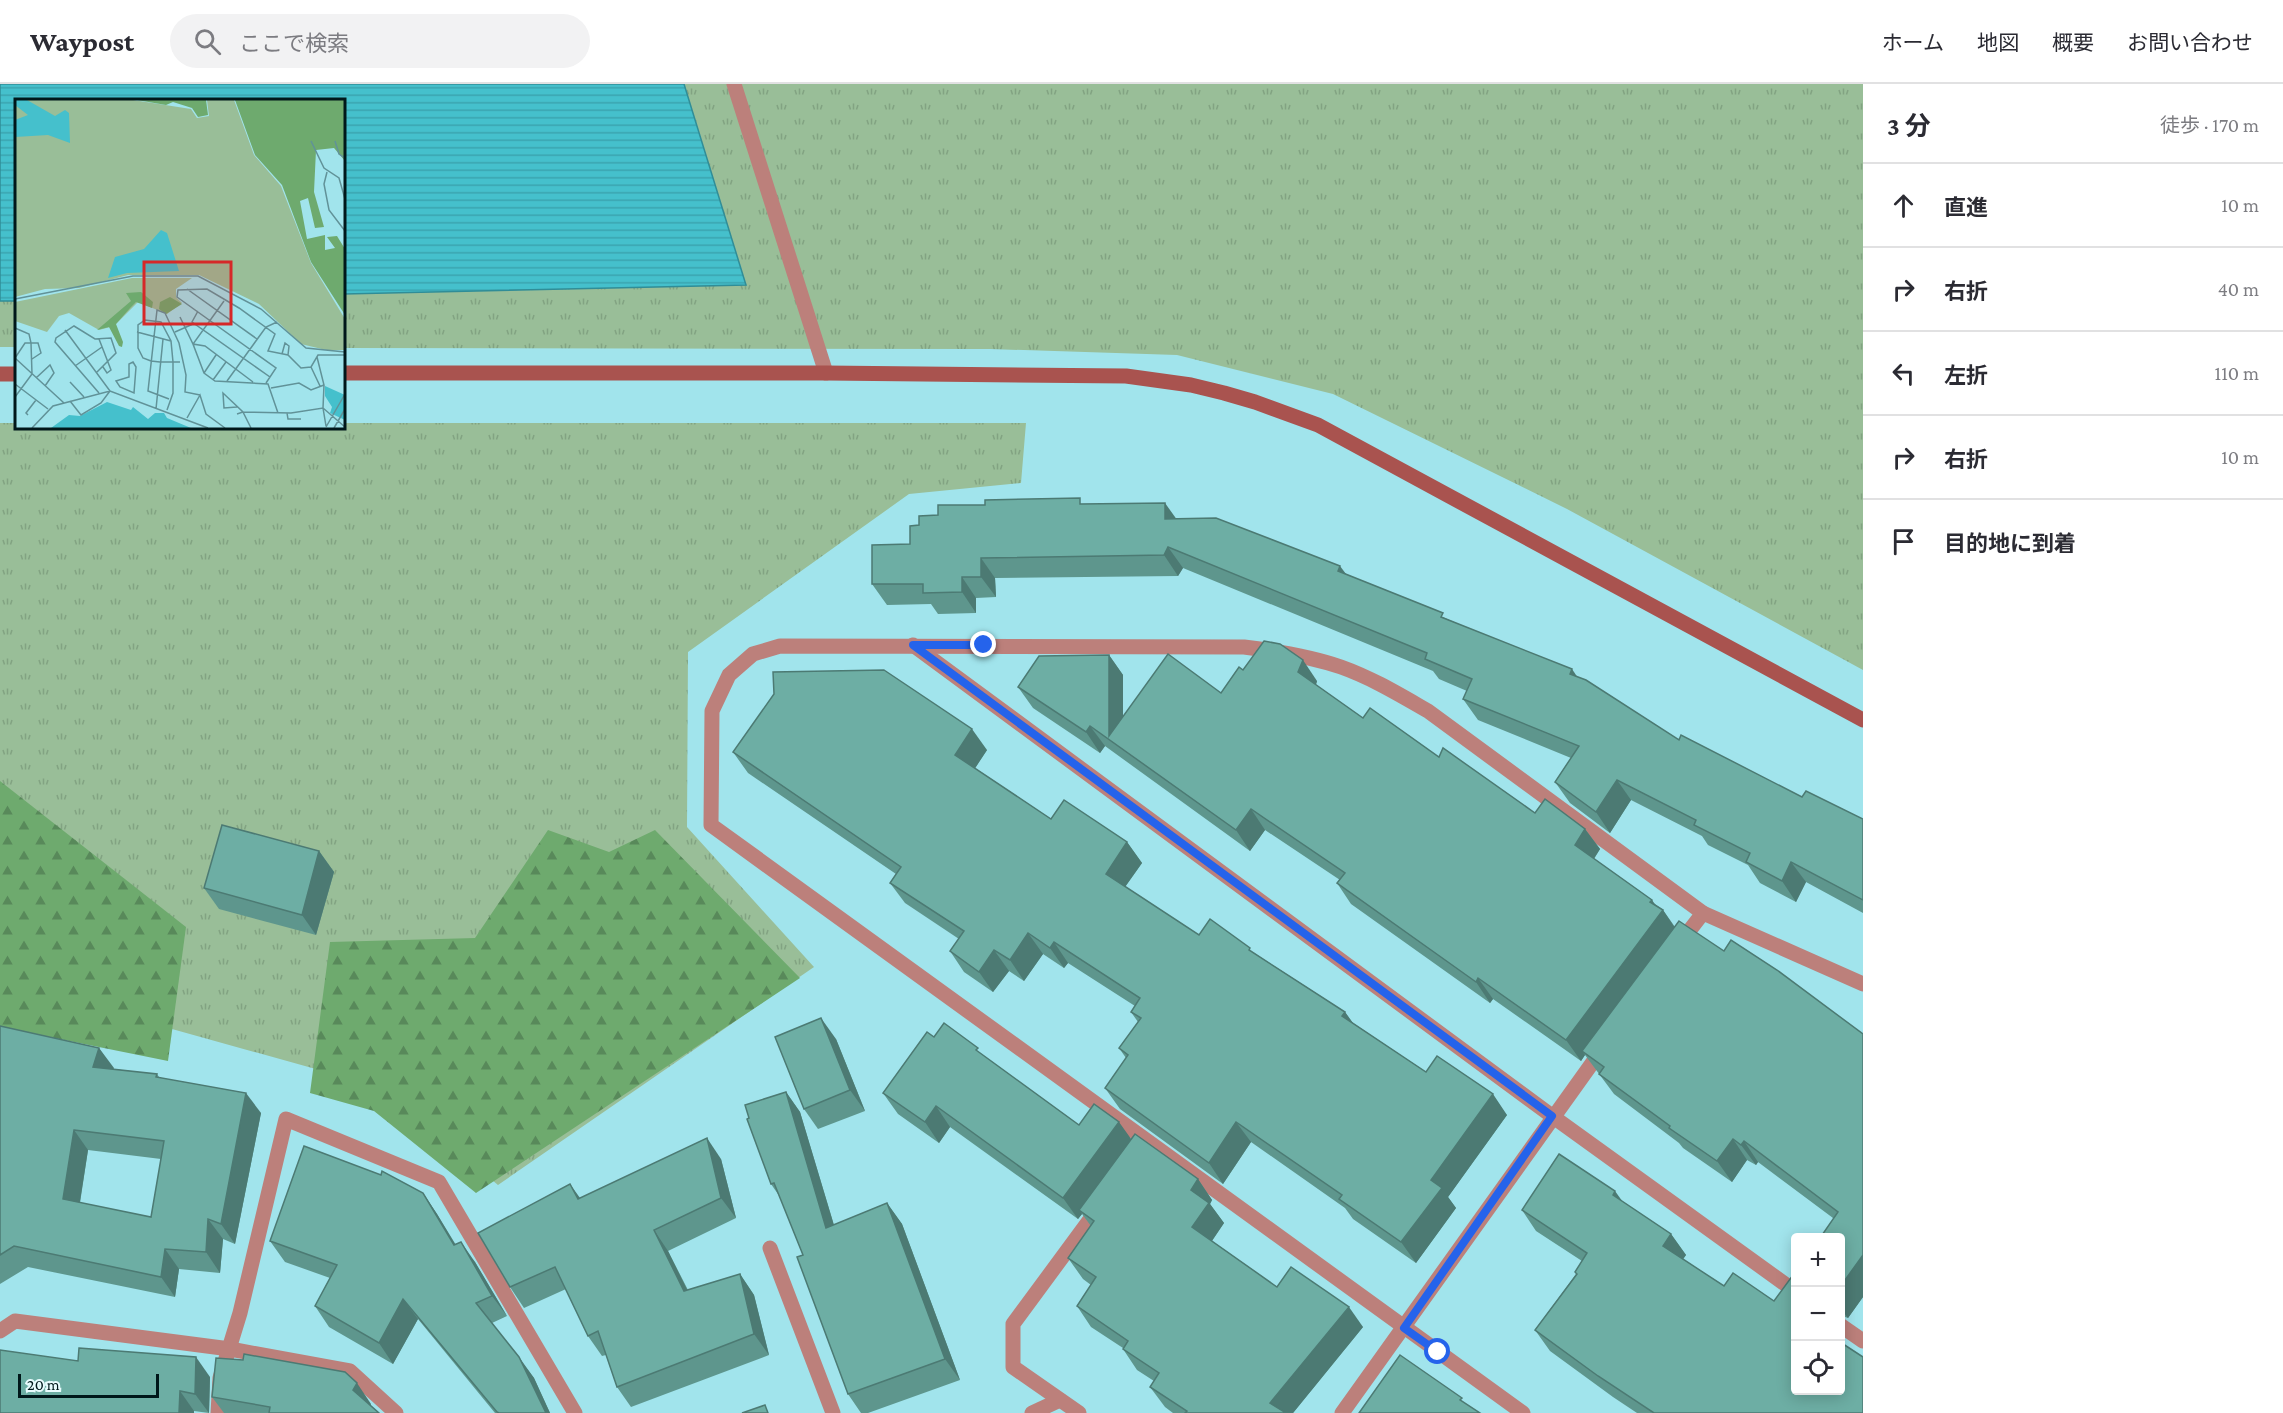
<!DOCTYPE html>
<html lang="ja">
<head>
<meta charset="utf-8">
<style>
  :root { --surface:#fff; --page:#f2f2f3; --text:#2b2b33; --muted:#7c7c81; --line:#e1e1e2 }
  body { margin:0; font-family:"Crimson Pro","Noto Sans JP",serif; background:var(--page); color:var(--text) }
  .controls { position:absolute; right:18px; bottom:18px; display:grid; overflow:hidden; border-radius:6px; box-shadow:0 3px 15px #0003 }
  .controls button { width:54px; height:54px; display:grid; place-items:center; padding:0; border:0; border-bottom:2px solid var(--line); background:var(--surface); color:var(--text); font:30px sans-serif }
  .scale { position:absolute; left:18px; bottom:15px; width:141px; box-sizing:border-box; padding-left:6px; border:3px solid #00171a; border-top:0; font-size:16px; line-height:21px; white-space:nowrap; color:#00171a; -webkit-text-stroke:4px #e9fcfe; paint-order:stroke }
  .stop { position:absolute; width:18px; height:18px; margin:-14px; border:4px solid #2563eb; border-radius:50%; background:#fff }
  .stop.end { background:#2563eb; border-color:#fff; box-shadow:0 2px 6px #0008 }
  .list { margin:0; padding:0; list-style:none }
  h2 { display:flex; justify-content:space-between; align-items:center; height:78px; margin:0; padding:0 24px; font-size:26px }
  h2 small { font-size:20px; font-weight:400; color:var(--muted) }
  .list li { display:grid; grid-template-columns:39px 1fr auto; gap:18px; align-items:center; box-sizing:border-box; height:84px; padding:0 24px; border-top:2px solid var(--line) }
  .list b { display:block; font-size:22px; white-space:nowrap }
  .list em { font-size:20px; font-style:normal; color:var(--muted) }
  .icon { flex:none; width:33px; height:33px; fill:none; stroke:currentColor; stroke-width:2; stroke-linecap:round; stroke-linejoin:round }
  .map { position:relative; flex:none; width:1863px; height:1329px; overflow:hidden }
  header { display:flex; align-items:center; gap:36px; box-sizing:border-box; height:84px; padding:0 30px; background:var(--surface); border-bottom:2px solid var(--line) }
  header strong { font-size:28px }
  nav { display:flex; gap:33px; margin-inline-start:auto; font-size:21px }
  .search { width:420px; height:54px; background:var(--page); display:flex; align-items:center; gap:15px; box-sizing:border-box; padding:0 21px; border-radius:33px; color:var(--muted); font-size:22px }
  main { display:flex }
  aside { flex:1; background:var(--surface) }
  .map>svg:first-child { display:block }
  .grass { fill:url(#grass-tufts) }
  .forest { fill:url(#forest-firs) }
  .water { fill:url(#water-rules); stroke:#308d97; stroke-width:1.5 }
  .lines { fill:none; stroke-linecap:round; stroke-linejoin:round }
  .lane { stroke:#bc807b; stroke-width:15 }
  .street { stroke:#bc807b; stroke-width:15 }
  .secondary { stroke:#a9534f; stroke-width:15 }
  .wall { fill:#5e968d; fill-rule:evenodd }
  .shaded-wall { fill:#4c7a73 }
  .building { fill:#6daea4; stroke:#4c7a73; stroke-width:1.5; fill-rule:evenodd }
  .route { stroke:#2563eb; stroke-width:8 }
  .inset-road { fill:none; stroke:#619298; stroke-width:1.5 }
  .view { fill:#d62828; fill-opacity:0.15; stroke:#d62828; stroke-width:3 }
  .inset-edge { fill:none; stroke:#00171a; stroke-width:3 }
</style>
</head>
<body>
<header>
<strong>Waypost</strong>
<div class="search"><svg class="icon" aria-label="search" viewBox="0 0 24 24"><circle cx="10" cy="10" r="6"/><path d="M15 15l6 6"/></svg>ここで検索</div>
<nav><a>ホーム</a><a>地図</a><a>概要</a><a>お問い合わせ</a></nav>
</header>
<main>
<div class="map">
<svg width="1863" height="1329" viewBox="0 0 1863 1329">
  <defs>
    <pattern id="grass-tufts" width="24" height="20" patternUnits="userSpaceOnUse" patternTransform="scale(1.5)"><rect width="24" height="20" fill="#99be98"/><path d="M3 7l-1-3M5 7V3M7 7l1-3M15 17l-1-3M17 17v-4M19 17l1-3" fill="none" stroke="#82a382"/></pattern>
    <pattern id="forest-firs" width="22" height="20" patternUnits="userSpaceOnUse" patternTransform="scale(1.5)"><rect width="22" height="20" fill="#6eaa6e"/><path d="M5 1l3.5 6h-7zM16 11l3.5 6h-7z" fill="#58895a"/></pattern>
    <pattern id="water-rules" width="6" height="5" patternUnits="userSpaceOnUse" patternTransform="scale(1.5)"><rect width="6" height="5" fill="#45c0cc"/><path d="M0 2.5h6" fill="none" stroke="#3ba4af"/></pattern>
  </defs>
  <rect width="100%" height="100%" fill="#a1e4ec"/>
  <g class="grass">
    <path d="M 0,0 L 1863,0 L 1863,586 L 1567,425 L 1333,310 L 1177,271 L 990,265 L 344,264 L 344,16 L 16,16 L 16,263 L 0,263 Z"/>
    <path d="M 0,339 L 16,339 L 16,344 L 344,344 L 344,339 L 1026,339 L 1021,399 L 909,410 L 688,568 L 687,743 L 814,883 L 498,1101 L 380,1003 L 0,897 Z"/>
  </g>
  <g class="forest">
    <path d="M 0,697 L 186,843 L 168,977 L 0,943 Z"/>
    <path d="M 548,746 L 609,768 L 655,746 L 800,894 L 476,1109 L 374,1027 L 310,1009 L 330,858 L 475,854 Z"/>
  </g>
  <path class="water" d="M 0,0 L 684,0 L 746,201 L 344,210 L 344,16 L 16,16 L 16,217 L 0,217 Z"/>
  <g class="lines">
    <path class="lane" d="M 734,0 L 826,289"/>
    <g class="street">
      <path d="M 913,561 L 1552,1032 L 1796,1208"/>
      <path d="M 1679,860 L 1703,829"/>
      <path d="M 770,1164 L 833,1329"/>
      <path d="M 1840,1241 L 1863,1257"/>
      <path d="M 0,1247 L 15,1237 L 230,1265 L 350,1287 L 396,1329"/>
      <path d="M 218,1329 L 220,1294 L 240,1229 L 286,1035 L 439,1098 L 575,1329"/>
      <path d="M 1032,1329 L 1060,1316"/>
      <path d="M 1079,1329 L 1013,1283 L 1013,1240 L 1100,1122"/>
      <path d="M 1342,1329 L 1603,964"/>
      <path d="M 1523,1329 L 711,741 L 712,627 L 729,591 L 753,570 L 780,562 L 1244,563 C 1277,567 1309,572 1341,583 C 1372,594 1400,611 1428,627 L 1703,829 L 1863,900"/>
    </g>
    <g class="secondary">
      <path d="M 344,289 L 826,289 L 1126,292 L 1191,301 L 1224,309 L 1255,318 L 1318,341 L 1863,636"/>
      <path d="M 0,290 L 16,290"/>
    </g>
  </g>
  <g class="wall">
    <path d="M 1084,420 L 1176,435 L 1346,490 L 1578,593 L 1679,656 L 1802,713 L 1863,735 L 1863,829 L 1806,798 L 1796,818 L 1760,799 L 1748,781 L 1708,761 L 1702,752 L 1631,716 L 1610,749 L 1570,719 L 1555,698 L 1571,674 L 1478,636 L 1463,615 L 1467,607 L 1439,595 L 1433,587 L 1183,484 L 1178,492 L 995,494 L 996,513 L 976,514 L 976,529 L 938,530 L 931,520 L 887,521 L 872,500 L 910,460 L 919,441 L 938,431 L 985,421 Z"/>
    <path d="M 1109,571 L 1123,591 L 1123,632 L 1221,609 L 1243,586 L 1317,597 L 1316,601 L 1363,634 L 1439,673 L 1535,729 L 1585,745 L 1600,765 L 1594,775 L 1663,826 L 1675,843 L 1724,867 L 1863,950 L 1863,1213 L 1848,1234 L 1840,1231 L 1840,1154 L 1833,1134 L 1758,1078 L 1756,1081 L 1747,1076 L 1732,1098 L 1683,1064 L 1679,1059 L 1614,1010 L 1585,971 L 1581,977 L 1493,915 L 1490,919 L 1351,820 L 1337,799 L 1340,796 L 1265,746 L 1250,767 L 1105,662 L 1100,669 L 1033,624 L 1018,603 Z"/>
    <path d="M 987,666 L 975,684 L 1051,735 L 1127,758 L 1142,779 L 1125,803 L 1199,851 L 1254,869 L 1345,928 L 1353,939 L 1426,988 L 1507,1031 L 1448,1113 L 1456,1124 L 1416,1179 L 1353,1135 L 1345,1124 L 1251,1058 L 1223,1100 L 1120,1025 L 1105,1004 L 1126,974 L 1119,964 L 1138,938 L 1131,928 L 1135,922 L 1068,879 L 1064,884 L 1043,870 L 1024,897 L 1009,887 L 993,908 L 964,888 L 950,867 L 959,855 L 905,819 L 890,799 L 896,790 L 748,689 L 733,668 Z"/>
    <path d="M 319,767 L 334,788 L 316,851 L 219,825 L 204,804 Z"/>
    <path d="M 0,942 L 99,964 L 113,985 L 157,990 L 159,993 L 261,1029 L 235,1160 L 223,1155 L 220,1189 L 179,1185 L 175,1213 L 28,1183 L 0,1200 ZM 88,1066 L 161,1075 L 151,1133 L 80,1119 Z"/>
    <path d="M 934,953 L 984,972 L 1079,1041 L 1131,1055 L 1198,1095 L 1212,1116 L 1210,1120 L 1224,1139 L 1212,1157 L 1277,1203 L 1363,1243 L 1293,1329 L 1173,1329 L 1165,1323 L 1150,1303 L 1154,1297 L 1137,1286 L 1123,1265 L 1123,1264 L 1091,1243 L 1077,1222 L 1091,1201 L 1083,1195 L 1068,1174 L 1091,1142 L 1082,1130 L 1078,1135 L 950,1043 L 939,1059 L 898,1030 L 883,1009 Z"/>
    <path d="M 836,955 L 865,1027 L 818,1045 L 804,1025 Z"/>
    <path d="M 786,1008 L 800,1028 L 834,1141 L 887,1119 L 902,1140 L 960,1296 L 868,1329 L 861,1329 L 848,1310 L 803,1171 L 780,1113 L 771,1100 L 749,1034 Z"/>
    <path d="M 721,1075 L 736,1134 L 668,1167 L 688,1206 L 740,1190 L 754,1211 L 769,1271 L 631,1323 L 617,1303 L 606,1271 L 602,1272 L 588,1252 L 566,1205 L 524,1224 L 510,1203 Z"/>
    <path d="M 423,1109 L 437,1130 L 456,1161 L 475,1178 L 507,1232 L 492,1239 L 534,1294 L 550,1329 L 495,1329 L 418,1235 L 393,1280 L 329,1243 L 315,1222 L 330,1194 L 285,1178 L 270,1157 Z"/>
    <path d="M 1622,1117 L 1671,1150 L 1686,1171 L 1683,1175 L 1724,1202 L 1774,1217 L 1863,1329 L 1637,1329 L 1613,1313 L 1550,1267 L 1535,1246 L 1576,1190 L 1575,1188 L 1582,1177 L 1536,1147 L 1522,1126 Z"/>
    <path d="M 78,1277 L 210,1293 L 209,1329 L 194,1327 L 194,1329 L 0,1329 Z"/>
    <path d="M 212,1313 L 371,1320 L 370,1321 L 379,1329 L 224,1329 Z"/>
  </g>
  <g class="shaded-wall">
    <path d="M 1165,419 L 1180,440 L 1165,435 Z"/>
    <path d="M 1168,463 L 1183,484 L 1178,492 L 1164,471 Z"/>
    <path d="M 981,474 L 995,494 L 996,513 L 981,493 Z"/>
    <path d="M 1340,482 L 1355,502 L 1338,487 Z"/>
    <path d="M 962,493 L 976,514 L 976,529 L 962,508 Z"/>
    <path d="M 1109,571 L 1123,591 L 1123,665 L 1109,652 Z"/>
    <path d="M 1303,576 L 1317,597 L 1313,609 L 1298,588 Z"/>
    <path d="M 1572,585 L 1586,606 L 1570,590 Z"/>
    <path d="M 1090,642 L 1105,662 L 1100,669 L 1086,648 Z"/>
    <path d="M 972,645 L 987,666 L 970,692 L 955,671 Z"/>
    <path d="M 1617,696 L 1631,716 L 1610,749 L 1596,728 Z"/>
    <path d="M 1251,725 L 1265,746 L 1250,767 L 1236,746 Z"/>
    <path d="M 1585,745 L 1600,765 L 1589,782 L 1575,761 Z"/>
    <path d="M 1127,758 L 1142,779 L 1120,810 L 1106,790 Z"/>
    <path d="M 319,767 L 334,788 L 316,851 L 302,831 Z"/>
    <path d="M 1791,778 L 1806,798 L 1796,818 L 1782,797 Z"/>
    <path d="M 1652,816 L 1661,829 L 1663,826 L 1677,847 L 1582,967 L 1585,971 L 1581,977 L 1566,956 Z"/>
    <path d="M 1028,849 L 1043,870 L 1024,897 L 1010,876 Z"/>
    <path d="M 1054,858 L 1068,879 L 1064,884 L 1050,864 Z"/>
    <path d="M 994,866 L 1009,887 L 993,908 L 979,888 Z"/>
    <path d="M 1478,894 L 1493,915 L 1490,919 L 1476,898 Z"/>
    <path d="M 1345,928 L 1359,948 L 1342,932 Z"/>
    <path d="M 821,934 L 836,955 L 865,1027 L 850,1006 Z"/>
    <path d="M 99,964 L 114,984 L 107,1003 L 93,983 Z"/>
    <path d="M 786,1008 L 800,1028 L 841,1165 L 826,1144 Z"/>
    <path d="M 246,1009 L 261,1029 L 235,1160 L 221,1140 Z"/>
    <path d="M 1493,1010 L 1507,1031 L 1448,1113 L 1456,1124 L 1416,1179 L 1401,1158 L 1431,1096 Z"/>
    <path d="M 936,1022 L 950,1043 L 939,1059 L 925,1038 Z"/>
    <path d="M 1119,1038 L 1134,1059 L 1079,1126 L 1082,1130 L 1078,1135 L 1063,1114 Z"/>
    <path d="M 1236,1038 L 1251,1058 L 1223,1100 L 1209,1079 Z"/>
    <path d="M 74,1046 L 88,1066 L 77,1136 L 63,1115 Z"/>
    <path d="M 707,1054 L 721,1075 L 736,1134 L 721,1114 Z"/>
    <path d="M 1733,1055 L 1747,1076 L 1732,1098 L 1717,1077 Z"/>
    <path d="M 1744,1057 L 1758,1078 L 1756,1081 L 1741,1061 Z"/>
    <path d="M 1198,1095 L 1212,1116 L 1210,1120 L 1224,1139 L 1207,1164 L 1192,1143 L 1191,1106 Z"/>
    <path d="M 570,1100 L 585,1121 L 578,1115 Z"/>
    <path d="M 1615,1107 L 1630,1128 L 1613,1111 Z"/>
    <path d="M 423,1109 L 437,1130 L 468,1182 L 454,1161 Z"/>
    <path d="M 887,1119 L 902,1140 L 960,1296 L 945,1275 Z"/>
    <path d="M 208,1135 L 223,1155 L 220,1189 L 206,1168 Z"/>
    <path d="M 654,1146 L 668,1167 L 698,1228 L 684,1207 Z"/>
    <path d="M 1671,1150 L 1686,1171 L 1678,1182 L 1663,1162 Z"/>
    <path d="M 461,1158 L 475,1178 L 507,1232 L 492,1212 Z"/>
    <path d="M 165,1165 L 179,1185 L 175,1213 L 161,1193 Z"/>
    <path d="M 1863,1171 L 1863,1213 L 1848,1234 L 1840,1224 L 1840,1203 Z"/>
    <path d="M 740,1190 L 754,1211 L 769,1271 L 754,1250 Z"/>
    <path d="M 403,1215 L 418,1235 L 393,1280 L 379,1259 Z"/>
    <path d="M 1349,1223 L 1363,1243 L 1293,1329 L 1278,1329 L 1270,1319 Z"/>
    <path d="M 196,1273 L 210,1293 L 209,1329 L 195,1310 Z"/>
    <path d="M 519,1273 L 534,1294 L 550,1329 L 546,1329 Z"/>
    <path d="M 357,1299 L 371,1320 L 368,1327 L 353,1306 Z"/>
    <path d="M 180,1307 L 194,1327 L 194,1329 L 179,1329 Z"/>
  </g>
  <g class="building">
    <path d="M 1080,414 L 1080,420 L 1165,419 L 1165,435 L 1216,434 L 1340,482 L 1338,487 L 1443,529 L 1441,533 L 1572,585 L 1570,590 L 1586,596 L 1679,656 L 1681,651 L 1802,713 L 1806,707 L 1863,735 L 1863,816 L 1791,778 L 1782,797 L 1746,778 L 1750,769 L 1694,741 L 1696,736 L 1617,696 L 1596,728 L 1555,698 L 1579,662 L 1463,615 L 1472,595 L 1425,575 L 1427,569 L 1168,463 L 1164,471 L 981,474 L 981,493 L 962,493 L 962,508 L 923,509 L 923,500 L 872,500 L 872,461 L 910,460 L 910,442 L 919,441 L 919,432 L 938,431 L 938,421 L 985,421 L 985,416 Z"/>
    <path d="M 1264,557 L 1280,560 L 1303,576 L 1298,588 L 1363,634 L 1370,624 L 1439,673 L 1443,664 L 1535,729 L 1545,715 L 1585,745 L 1575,761 L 1652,816 L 1650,818 L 1663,826 L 1566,956 L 1478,894 L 1476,898 L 1337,799 L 1345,789 L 1251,725 L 1236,746 L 1090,642 L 1086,648 L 1018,603 L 1039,572 L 1109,571 L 1109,652 L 1168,570 L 1221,609 L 1239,583 L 1243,586 Z"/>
    <path d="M 884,586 L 972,645 L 955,671 L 1051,735 L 1064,716 L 1127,758 L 1106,790 L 1199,851 L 1210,835 L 1250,864 L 1249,866 L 1345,928 L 1342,932 L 1426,988 L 1437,972 L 1493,1010 L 1431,1096 L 1442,1104 L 1401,1158 L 1339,1115 L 1342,1111 L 1236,1038 L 1209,1079 L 1105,1004 L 1128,971 L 1119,964 L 1141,934 L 1131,928 L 1140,914 L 1054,858 L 1050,864 L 1028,849 L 1010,876 L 994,866 L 979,888 L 950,867 L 964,847 L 890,799 L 901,783 L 733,668 L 774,610 L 773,588 Z"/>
    <path d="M 222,741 L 319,767 L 302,831 L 204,804 Z"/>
    <path d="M 1679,837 L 1724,867 L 1731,856 L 1777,886 L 1863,950 L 1863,1171 L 1840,1203 L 1840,1154 L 1820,1154 L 1838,1128 L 1744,1057 L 1741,1061 L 1733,1055 L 1717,1077 L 1669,1044 L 1670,1042 L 1599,990 L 1604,983 L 1582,967 Z"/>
    <path d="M 821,934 L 850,1006 L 804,1025 L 775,953 Z"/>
    <path d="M 944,939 L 978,964 L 976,966 L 1079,1041 L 1094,1020 L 1119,1038 L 1063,1114 L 936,1022 L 925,1038 L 883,1009 L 927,948 L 934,953 Z"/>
    <path d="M 0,942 L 99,964 L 93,983 L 157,990 L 156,993 L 246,1009 L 221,1140 L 208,1135 L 206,1168 L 165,1165 L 161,1193 L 14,1162 L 0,1171 ZM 74,1046 L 164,1057 L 151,1133 L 63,1115 Z"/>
    <path d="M 786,1008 L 826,1144 L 887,1119 L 945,1275 L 848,1310 L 797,1173 L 803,1171 L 774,1099 L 771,1100 L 747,1035 L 749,1034 L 745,1021 Z"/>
    <path d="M 1135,1050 L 1198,1095 L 1191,1106 L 1209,1119 L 1192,1143 L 1277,1203 L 1291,1183 L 1349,1223 L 1270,1319 L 1286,1329 L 1185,1329 L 1187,1327 L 1150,1303 L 1159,1289 L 1123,1265 L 1128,1257 L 1077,1222 L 1096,1193 L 1068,1174 L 1094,1137 L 1079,1126 Z"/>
    <path d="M 707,1054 L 721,1114 L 654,1146 L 684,1207 L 740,1190 L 754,1250 L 617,1303 L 598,1247 L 588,1252 L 555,1183 L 510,1203 L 478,1149 L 570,1100 L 578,1115 Z"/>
    <path d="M 304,1062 L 381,1091 L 382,1087 L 423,1109 L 454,1161 L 461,1158 L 492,1212 L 476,1219 L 519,1273 L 546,1329 L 499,1329 L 497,1328 L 403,1215 L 379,1259 L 315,1222 L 337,1181 L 270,1157 Z"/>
    <path d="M 1559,1070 L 1615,1107 L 1613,1111 L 1671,1150 L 1663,1162 L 1724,1202 L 1733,1189 L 1774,1217 L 1796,1187 L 1796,1306 L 1840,1306 L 1840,1258 L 1863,1273 L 1863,1329 L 1654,1329 L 1598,1292 L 1535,1246 L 1577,1190 L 1575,1188 L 1587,1169 L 1522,1126 Z"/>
    <path d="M 79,1264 L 196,1273 L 195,1310 L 180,1307 L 179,1329 L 0,1329 L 0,1266 L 78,1277 Z"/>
    <path d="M 244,1270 L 345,1288 L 357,1299 L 353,1306 L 379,1329 L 269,1329 L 270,1323 L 212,1313 L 216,1274 L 243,1276 Z"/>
    <path d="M 1400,1271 L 1462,1314 L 1460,1316 L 1480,1329 L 1359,1329 Z"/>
    <path d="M 765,1321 L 768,1329 L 742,1329 Z"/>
  </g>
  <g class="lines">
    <path class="route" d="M 984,561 L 913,561 L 1552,1032 L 1404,1244 L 1438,1268"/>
  </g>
  <g transform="translate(15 15)">
    <rect width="330" height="330" fill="#a1e4ec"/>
    <path d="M 0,1 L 118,1 L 176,10 L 182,19 L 194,17 L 192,1 L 219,1 L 239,56 L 266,87 L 296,164 L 330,220 L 330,251 L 311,251 L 286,245 L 244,205 L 184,176 L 113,176 L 64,189 L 30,190 L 0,198 ZM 117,179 L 177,179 L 161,190 L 161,198 L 167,204 L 152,215 L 123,203 L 99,227 L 84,231 L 54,214 L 44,217 L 32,233 L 0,222 L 0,203 Z" fill="#99be98"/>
    <path d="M 122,1 L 191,1 L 193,16 L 183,18 L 177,9 L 158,3 L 151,6 ZM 220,1 L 330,1 L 330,62 L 319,49 L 301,51 L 299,93 L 309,128 L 300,129 L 293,99 L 285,102 L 292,140 L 310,136 L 310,151 L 320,149 L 312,138 L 322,137 L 330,150 L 330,216 L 296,163 L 267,86 L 240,56 ZM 126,193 L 138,203 L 137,209 L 121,203 L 116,208 L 101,225 L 108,243 L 107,248 L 104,247 L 94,228 L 82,231 L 116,202 L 111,194 ZM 155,198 L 167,205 L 151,215 L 144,210 L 145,203 Z" fill="#6eaa6e"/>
    <path d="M 0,1 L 12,1 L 40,17 L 50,11 L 54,14 L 55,44 L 33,36 L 0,38 L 0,21 L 13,16 L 0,6 ZM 146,131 L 152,134 L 164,172 L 112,174 L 93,179 L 100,158 L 129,150 ZM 310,287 L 330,296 L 330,321 L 315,314 L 317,308 L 310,297 ZM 92,303 L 116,311 L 118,308 L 133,320 L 140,314 L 149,314 L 152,319 L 176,329 L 36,329 L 54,316 L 65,317 Z" fill="#45c0cc"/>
    <path class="inset-road" d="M 296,42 L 309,69 L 324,79 L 330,100M 320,42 L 324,55 L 330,59M 312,73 L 309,85 L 314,111 L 330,132M 172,190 L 242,240M 0,200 L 118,177 L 183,177 L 246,210 L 291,249 L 330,253M 209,202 L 178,245 L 189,274 L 200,282 L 253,285 L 263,314M 183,212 L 177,223 L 255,278M 165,218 L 178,245 L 190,247 L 238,283M 0,229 L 14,235 L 16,244 L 23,244 L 26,254 L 17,260M 50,231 L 95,292 L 86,304 L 66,316 L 55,302M 122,233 L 156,242M 160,233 L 178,225M 84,240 L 96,271 L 92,274 L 88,268M 267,255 L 270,244 L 274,247 L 273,256M 302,258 L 309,286 L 308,309 L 330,328M 0,259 L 10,244 L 16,244 L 17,275 L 0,298M 0,259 L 49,304M 118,263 L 121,268 L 119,294 L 105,288 L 101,282 L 114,278 L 114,265 ZM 60,267 L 87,248M 296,268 L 305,287M 82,273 L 101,254 L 96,239 L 80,240 L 59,227 L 41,239 L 40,243 L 84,294M 189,274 L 201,256M 21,279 L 35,266 L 39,274 L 30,287M 198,281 L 211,263M 212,282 L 251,228 L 262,223M 55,283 L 69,298M 251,284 L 261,269 L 162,198 L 163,191 L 192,190 L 224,209 L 260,235 L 253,252 L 273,256 L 286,269 L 296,268 L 303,256 L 330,256M 0,285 L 33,310M 256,289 L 284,284 L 296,291 L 309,286M 154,300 L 133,292 L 142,211 L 150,214 L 164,244 L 171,276 L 170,293 L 185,296M 222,308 L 209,309 L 208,294 L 228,313 L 222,315M 141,310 L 148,240M 152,311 L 158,294 L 158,263 L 156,242 L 146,223 L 130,221 L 123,226 L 123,249 L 128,259 L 136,262 L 145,263 L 165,263M 272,314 L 273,320 L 286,320M 13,316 L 11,314 L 21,301M 172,319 L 185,296 L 191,315 L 210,329M 311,328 L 330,295M 17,329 L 38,307 L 95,292 L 193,329M 236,329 L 228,313 L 276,314 L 308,309 L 311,327M 319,329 L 330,310"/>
    <path class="view" d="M 129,163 L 216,163 L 216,225 L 129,225 Z"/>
    <rect width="330" height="330" class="inset-edge"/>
  </g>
</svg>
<div class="controls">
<button>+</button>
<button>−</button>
<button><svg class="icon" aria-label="locate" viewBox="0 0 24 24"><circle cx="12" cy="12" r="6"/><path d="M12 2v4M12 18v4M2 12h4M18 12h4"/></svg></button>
</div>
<div class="scale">20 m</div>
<div class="stop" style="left:1438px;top:1268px"></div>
<div class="stop end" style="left:984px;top:561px"></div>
</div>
<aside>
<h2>3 分<small>徒歩 · 170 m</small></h2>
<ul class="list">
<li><svg class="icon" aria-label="ahead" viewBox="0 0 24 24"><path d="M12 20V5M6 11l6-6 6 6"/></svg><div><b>直進</b></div><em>10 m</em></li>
<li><svg class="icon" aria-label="right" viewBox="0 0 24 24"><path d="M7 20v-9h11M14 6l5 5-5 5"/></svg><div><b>右折</b></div><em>40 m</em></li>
<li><svg class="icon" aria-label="left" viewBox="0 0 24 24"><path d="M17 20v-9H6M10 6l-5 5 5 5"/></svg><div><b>左折</b></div><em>110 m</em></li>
<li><svg class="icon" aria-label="right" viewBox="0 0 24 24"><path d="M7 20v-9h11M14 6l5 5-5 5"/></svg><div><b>右折</b></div><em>10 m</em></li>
<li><svg class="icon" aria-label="arrive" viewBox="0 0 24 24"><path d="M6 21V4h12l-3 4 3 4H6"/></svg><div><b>目的地に到着</b></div></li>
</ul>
</aside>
</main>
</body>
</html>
